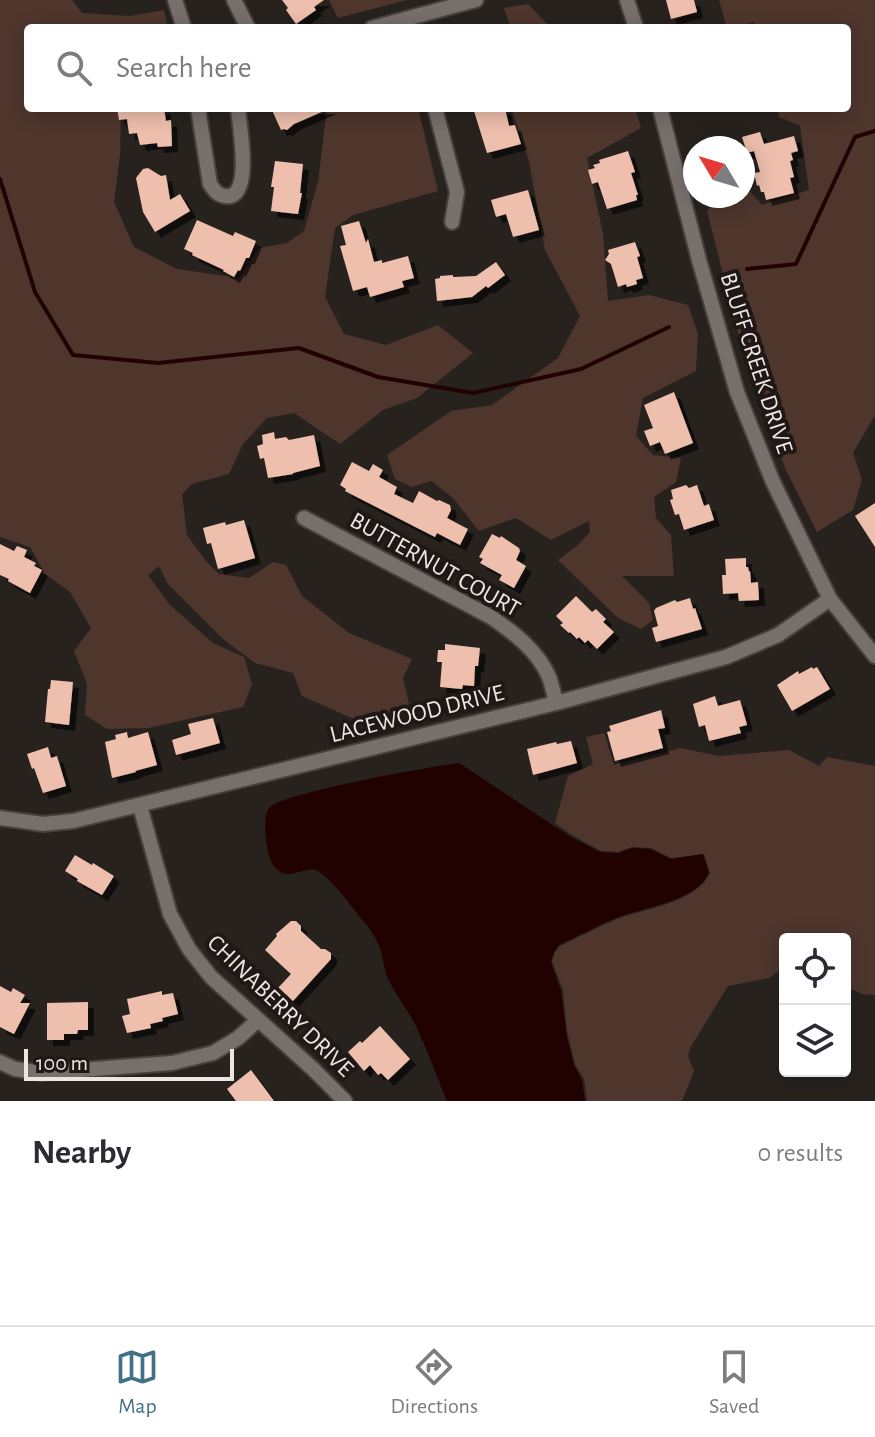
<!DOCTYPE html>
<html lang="en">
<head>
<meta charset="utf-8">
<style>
  :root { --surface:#fff; --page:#f2f2f3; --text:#2b2b33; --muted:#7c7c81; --line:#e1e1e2; --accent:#417184 }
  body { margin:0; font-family:"Alegreya Sans",sans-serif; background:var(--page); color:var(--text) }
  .controls { position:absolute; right:24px; bottom:24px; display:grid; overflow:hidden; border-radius:8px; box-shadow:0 4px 20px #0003 }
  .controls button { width:72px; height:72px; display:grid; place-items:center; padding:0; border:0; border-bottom:2px solid var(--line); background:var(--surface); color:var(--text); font:40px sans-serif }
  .compass { position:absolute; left:683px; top:136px; width:72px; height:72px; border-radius:50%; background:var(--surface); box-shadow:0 4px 20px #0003; rotate:308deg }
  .scale { position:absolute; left:24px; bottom:20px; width:210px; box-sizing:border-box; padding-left:8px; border:4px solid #ebe6e4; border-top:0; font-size:22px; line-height:28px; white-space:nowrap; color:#ebe6e4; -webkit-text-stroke:6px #1f1816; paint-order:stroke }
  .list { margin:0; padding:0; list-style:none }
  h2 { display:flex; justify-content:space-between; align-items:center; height:104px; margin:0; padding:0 32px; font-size:34px }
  h2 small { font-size:26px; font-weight:400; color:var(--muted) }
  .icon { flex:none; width:44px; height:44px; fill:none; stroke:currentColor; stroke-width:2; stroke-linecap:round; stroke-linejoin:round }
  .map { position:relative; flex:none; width:875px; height:1101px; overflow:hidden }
  .search { position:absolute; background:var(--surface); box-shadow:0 4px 20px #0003; left:24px; right:24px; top:24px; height:88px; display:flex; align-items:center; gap:20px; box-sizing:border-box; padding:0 28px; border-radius:8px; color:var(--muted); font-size:30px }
  .sheet { height:224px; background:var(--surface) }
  nav { display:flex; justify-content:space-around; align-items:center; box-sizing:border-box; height:112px; border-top:2px solid var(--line); background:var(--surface); font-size:22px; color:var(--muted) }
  nav a { display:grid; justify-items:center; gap:4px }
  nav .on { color:var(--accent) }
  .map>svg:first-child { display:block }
  .green { fill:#4e362d }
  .water { fill:#210200 }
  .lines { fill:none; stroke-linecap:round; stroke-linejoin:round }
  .stream { stroke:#210200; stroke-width:4 }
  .building { fill:#efbfae; filter:url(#shadow) }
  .minor-casing { stroke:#45403e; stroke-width:18 }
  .minor { stroke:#776f6c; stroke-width:14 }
  .labels { text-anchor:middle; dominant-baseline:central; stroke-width:8; stroke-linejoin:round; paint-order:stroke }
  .street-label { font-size:24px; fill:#ebe6e4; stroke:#1f1816 }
</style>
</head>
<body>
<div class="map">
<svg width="875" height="1101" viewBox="0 0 875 1101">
  <defs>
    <filter id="shadow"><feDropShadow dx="6" dy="6" stdDeviation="0" flood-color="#0009"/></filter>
  </defs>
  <rect width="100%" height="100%" fill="#28221f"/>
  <g class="green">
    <path d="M 0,0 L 72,0 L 82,13 L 130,16 L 164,10 L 168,28 L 28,28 L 28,108 L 121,108 L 120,155 L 114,202 L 134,247 L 177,269 L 239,278 L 259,248 L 287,243 L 304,231 L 318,182 L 327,108 L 418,108 L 438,191 L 353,215 L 335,228 L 325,297 L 344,334 L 386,345 L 438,325 L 473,353 L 417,398 L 383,410 L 340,444 L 294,413 L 267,418 L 243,444 L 229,474 L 192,484 L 182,494 L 187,535 L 205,560 L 219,574 L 249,578 L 273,562 L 286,565 L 302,596 L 349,633 L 412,659 L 403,678 L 409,704 L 372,727 L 302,696 L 293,673 L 255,663 L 223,639 L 167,583 L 159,566 L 148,575 L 170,605 L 213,643 L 244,657 L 252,684 L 243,707 L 148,728 L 107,729 L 85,715 L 87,684 L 74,651 L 91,628 L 70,592 L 45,574 L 30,547 L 0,537 Z"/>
    <path d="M 329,0 L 407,0 L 338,18 Z"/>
    <path d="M 719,0 L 875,0 L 875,415 L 853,453 L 862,480 L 853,510 L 817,532 L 786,470 L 749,377 L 707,211 L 721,196 L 743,196 L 743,183 L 762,205 L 809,190 L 800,126 L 779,117 L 777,108 L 847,108 L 847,28 L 756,28 L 754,22 L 735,28 L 727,28 Z"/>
    <path d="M 528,4 L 551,28 L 511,28 L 504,8 Z"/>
    <path d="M 511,108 L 635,108 L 641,128 L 587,158 L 603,234 L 608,301 L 649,295 L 688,305 L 698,334 L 696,371 L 643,398 L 636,436 L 653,455 L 681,458 L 676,482 L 654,497 L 656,518 L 671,535 L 674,576 L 622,576 L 649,603 L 653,620 L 641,629 L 618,618 L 558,560 L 578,545 L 590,532 L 589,521 L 551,540 L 516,518 L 479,531 L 453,498 L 431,481 L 412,487 L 395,479 L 387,455 L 451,411 L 492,405 L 558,358 L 580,316 L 545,250 L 529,161 Z"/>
    <path d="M 604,733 L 614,765 L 680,748 L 719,756 L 789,750 L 819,766 L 827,757 L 875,766 L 875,995 L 862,994 L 845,986 L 845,939 L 785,939 L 785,967 L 769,978 L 728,986 L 690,1048 L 688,1056 L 694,1071 L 682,1101 L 587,1101 L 584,1079 L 575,1064 L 567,1031 L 563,990 L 552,961 L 555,952 L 560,946 C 579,937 598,927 617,919 C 646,908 696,903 710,873 L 704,854 L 671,858 L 651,848 L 632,847 L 618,852 L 601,851 L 572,835 L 555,823 L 568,776 L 593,764 L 586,737 Z"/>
  </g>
  <path class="water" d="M 459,763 L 571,837 L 600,852 L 618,853 L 632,848 L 650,849 L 671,859 L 703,854 L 709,873 C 695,902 644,907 616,918 C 597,926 578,936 559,945 L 554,952 L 551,962 L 561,991 L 567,1037 L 574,1065 L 582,1080 L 585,1101 L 447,1101 C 437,1077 428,1052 417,1028 C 409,1011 397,997 389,981 C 383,969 384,958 379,946 C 375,935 367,925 359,916 C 350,904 330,878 318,871 C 304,864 287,885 273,865 C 266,854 261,816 270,807 C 283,793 433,766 459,763 Z"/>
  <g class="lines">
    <g class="stream">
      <path d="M 0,179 L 35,292 L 73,355 L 158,363 L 299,348 L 378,377 L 473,393 L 581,369 L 669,327"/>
      <path d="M 747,269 L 796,264 L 855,137 L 875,131"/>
    </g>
  </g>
  <g class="building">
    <path d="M 282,0 L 324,0 L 314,7 L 316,10 L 296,24 L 286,10 L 288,8 Z"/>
    <path d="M 666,0 L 694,0 L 697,12 L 671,19 Z"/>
    <path d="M 117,108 L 164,108 L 166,121 L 171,120 L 172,146 L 158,147 L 157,143 L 140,145 L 137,133 L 129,134 L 127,119 L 119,120 Z"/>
    <path d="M 271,108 L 331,108 L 294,124 L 287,130 L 284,129 L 281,130 Z"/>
    <path d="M 473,108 L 505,108 L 509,126 L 515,125 L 521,144 L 487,153 Z"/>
    <path d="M 760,132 L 764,144 L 794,136 L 798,151 L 791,153 L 793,160 L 790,161 L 794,177 L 790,178 L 794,193 L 766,200 L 764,192 L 761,192 L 759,185 L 757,186 L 754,173 L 760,172 L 754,151 L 747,153 L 742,137 Z"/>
    <path d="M 628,151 L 635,172 L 631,173 L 638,195 L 636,195 L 637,200 L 607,209 L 598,182 L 592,184 L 588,170 L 595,168 L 593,165 L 600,163 L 599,160 Z"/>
    <path d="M 275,161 L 303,164 L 300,193 L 302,193 L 298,214 L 271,211 L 274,187 L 271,187 Z"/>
    <path d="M 148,168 L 161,176 L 166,175 L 170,200 L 180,194 L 190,211 L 155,232 L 143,212 L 136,178 L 143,169 Z"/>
    <path d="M 528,190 L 539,230 L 513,237 L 506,214 L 496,217 L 491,200 Z"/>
    <path d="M 197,220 L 233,236 L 235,232 L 256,241 L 249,258 L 246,258 L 240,271 L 238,270 L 234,277 L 223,271 L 224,270 L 192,255 L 193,253 L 184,249 Z"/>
    <path d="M 359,221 L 366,243 L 368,239 L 374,262 L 382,260 L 382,263 L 408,256 L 414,278 L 402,281 L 404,287 L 370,297 L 367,287 L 353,291 L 340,246 L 346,245 L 341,226 Z"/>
    <path d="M 635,242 L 640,256 L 637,257 L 643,278 L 636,280 L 637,284 L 627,287 L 626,284 L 618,287 L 611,264 L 605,260 L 609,254 L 608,250 Z"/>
    <path d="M 496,262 L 505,275 L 488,288 L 486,286 L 472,297 L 437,301 L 435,279 L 440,278 L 440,276 L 453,275 L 453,277 L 476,276 Z"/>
    <path d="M 674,392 L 693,443 L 665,454 L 660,442 L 650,446 L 644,431 L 653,428 L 644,405 Z"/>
    <path d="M 274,432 L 275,439 L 286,437 L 289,440 L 314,435 L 320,466 L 293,473 L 293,474 L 268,478 L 264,458 L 260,459 L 257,446 L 263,444 L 262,435 Z"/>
    <path d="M 352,462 L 369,471 L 373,464 L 383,470 L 379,477 L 397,487 L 394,494 L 413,503 L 419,491 L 437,501 L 439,500 L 450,505 L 451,510 L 447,518 L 468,529 L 460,545 L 437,533 L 435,537 L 345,491 L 346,489 L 340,485 Z"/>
    <path d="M 686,485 L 689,488 L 697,485 L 704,506 L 709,504 L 714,520 L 684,530 L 679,514 L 675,515 L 670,500 L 673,499 L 671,490 Z"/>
    <path d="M 875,503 L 875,547 L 855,516 Z"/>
    <path d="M 244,520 L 255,558 L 218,569 L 211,543 L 207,544 L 203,528 L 225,522 L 226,525 Z"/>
    <path d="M 492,534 L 500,538 L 501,536 L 519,548 L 520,551 L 516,560 L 526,566 L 514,588 L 499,580 L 502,575 L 480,563 L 483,559 L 479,557 Z"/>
    <path d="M 0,544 L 14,551 L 17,546 L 27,550 L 24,557 L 36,563 L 34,566 L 42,570 L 30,593 L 8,581 L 9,579 L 0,575 Z"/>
    <path d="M 746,558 L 746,567 L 748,567 L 749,572 L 750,571 L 751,583 L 758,582 L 759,600 L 739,601 L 738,593 L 723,594 L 722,575 L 726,575 L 725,559 Z"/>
    <path d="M 576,596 L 592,612 L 596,609 L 606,619 L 603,622 L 614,632 L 597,649 L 588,640 L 585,643 L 579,637 L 577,639 L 570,632 L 569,633 L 560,625 L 563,623 L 556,616 Z"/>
    <path d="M 690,598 L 693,609 L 695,608 L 702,629 L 656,642 L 652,628 L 658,626 L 654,611 L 656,608 L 675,600 L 677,602 Z"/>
    <path d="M 445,644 L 480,648 L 478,666 L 475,666 L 474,686 L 463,685 L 462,689 L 440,687 L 442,662 L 437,662 L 438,650 L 445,650 Z"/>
    <path d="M 812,667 L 813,669 L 817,667 L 830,689 L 792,711 L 777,685 L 798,671 L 799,674 Z"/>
    <path d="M 51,680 L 73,682 L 69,725 L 45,722 L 48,689 L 50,689 Z"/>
    <path d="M 715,696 L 718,706 L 740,700 L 747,725 L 739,727 L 741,733 L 709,741 L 705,725 L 699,727 L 693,704 Z"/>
    <path d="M 661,710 L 665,728 L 658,729 L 663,748 L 615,761 L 607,732 L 611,731 L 609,726 Z"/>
    <path d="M 213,718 L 220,743 L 176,755 L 172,740 L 191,734 L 188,724 Z"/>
    <path d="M 127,732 L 128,738 L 148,732 L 157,765 L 135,771 L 136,772 L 112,778 L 105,742 L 116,739 L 115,735 Z"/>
    <path d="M 571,741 L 577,763 L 533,775 L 527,749 L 556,742 L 557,744 Z"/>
    <path d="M 48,747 L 51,758 L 57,756 L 66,786 L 43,793 L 34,768 L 32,769 L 27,754 Z"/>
    <path d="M 75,855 L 92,865 L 93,863 L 114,876 L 102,895 L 77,881 L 78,879 L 65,871 Z"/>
    <path d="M 291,921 L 296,921 L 301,926 L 301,931 L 321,949 L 325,949 L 331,953 L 331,959 L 293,1001 L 278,988 L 291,974 L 265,950 L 277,936 L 276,934 Z"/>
    <path d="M 0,986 L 11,992 L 13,988 L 25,995 L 20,1003 L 30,1003 L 14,1034 L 0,1027 Z"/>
    <path d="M 162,991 L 162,995 L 173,993 L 178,1014 L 162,1018 L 163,1021 L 150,1024 L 151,1028 L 127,1033 L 122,1016 L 130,1014 L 127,999 Z"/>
    <path d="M 88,1002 L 88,1030 L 78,1030 L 77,1034 L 64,1034 L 64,1040 L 47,1040 L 47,1003 Z"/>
    <path d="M 380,1026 L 410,1059 L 388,1080 L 381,1073 L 378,1075 L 370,1065 L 364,1071 L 348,1052 L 360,1041 L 362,1043 Z"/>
    <path d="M 251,1070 L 274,1101 L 236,1101 L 227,1089 Z"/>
  </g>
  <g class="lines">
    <g class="minor-casing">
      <g id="minor">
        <path d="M 175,0 L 184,28"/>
        <path d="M 234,0 L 248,28"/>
        <path d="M 627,0 L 636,28"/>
        <path d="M 372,28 L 476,0"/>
        <path d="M 198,108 L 210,184 C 214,190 217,195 225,196 C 254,201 239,124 238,108"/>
        <path d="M 435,108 L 457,192 L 452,222"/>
        <path d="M 660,108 L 699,260 L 737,392 L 773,482 L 830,599 L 875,656"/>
        <path d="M 304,518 L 491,617 C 514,633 538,651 549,677 C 552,685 554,694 556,703"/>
        <path d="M 140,806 L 170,914 L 189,949 L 211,977 L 313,1069 L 345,1101"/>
        <path d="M 0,818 L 43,824 L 73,821 L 556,703 L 726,657 L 778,635 L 830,599"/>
        <path d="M 0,1062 L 15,1069 L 42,1073 L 172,1063 L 213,1053 L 238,1038 L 258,1020"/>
      </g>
    </g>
    <use href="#minor" class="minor"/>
  </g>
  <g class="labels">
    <g class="street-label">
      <text transform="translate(756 363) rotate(72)">BLUFF CREEK DRIVE</text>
      <text transform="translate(435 565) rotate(29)">BUTTERNUT COURT</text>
      <text transform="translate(417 714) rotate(-14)">LACEWOOD DRIVE</text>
      <text transform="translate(280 1006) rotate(44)">CHINABERRY DRIVE</text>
    </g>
  </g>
</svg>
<div class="controls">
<button><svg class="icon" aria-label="locate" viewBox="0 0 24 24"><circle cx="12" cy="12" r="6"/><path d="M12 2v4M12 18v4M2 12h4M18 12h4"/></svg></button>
<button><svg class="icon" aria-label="layers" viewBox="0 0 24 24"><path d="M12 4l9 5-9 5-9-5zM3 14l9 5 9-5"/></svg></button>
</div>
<svg class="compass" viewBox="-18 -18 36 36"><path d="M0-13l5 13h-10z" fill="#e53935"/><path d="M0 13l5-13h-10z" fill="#7c7c81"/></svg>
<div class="scale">100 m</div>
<div class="search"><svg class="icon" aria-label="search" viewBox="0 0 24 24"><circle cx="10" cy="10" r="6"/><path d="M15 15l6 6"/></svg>Search here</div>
</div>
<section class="sheet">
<h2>Nearby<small>0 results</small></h2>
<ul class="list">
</ul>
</section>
<nav>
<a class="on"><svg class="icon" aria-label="map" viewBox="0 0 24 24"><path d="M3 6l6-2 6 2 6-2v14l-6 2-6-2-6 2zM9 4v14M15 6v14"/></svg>Map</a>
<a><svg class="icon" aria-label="directions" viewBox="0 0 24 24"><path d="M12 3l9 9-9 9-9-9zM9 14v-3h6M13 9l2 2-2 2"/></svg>Directions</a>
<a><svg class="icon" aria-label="saved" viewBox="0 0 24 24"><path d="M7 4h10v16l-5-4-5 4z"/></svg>Saved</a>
</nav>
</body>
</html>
